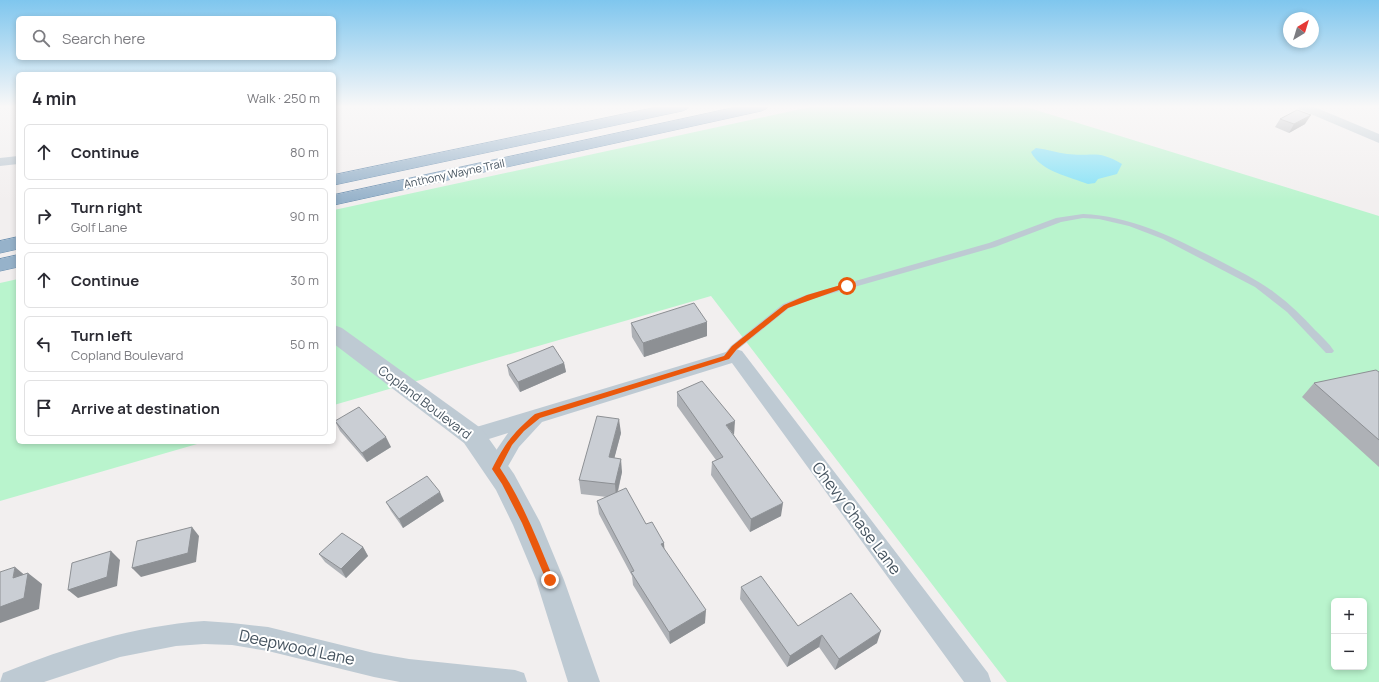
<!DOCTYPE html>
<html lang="en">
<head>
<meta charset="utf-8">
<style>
  :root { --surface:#fff; --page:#f2f2f3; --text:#2b2b33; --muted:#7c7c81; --line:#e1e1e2 }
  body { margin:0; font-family:Manrope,sans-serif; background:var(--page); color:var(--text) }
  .controls { position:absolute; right:12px; bottom:12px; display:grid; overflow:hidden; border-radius:6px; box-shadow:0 2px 6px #0003 }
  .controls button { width:36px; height:36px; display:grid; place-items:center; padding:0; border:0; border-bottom:1px solid var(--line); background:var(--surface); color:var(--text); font:20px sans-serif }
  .compass { position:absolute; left:1283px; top:12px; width:36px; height:36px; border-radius:50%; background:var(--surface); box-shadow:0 2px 6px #0003; rotate:38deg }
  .stop { position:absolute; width:12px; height:12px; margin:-9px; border:3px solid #ea580c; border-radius:50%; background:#fff }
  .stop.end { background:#ea580c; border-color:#fff; box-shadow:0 1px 4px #0008 }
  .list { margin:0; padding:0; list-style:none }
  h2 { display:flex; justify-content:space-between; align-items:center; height:52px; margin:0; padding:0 16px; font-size:17px }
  h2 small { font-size:13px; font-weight:400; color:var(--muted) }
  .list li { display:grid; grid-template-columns:26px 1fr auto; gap:12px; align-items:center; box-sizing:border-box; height:56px; margin:0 8px 8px; padding:0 8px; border:1px solid var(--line); border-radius:6px }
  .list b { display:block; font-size:15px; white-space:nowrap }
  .list p { margin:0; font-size:13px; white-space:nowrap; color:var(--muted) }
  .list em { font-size:13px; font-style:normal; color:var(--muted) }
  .icon { flex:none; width:22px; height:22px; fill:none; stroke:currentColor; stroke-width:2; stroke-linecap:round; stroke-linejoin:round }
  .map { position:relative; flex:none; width:1379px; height:682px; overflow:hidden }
  .search { position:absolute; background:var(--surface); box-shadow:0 2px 6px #0003; left:16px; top:16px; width:320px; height:44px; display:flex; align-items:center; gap:10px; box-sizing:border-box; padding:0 14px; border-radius:6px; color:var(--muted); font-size:15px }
  .panel { position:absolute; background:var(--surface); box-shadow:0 2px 6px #0003; left:16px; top:72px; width:320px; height:372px; border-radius:6px }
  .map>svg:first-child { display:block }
  .green { fill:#b9f4cd; fill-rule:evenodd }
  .water { fill:#81e1f6 }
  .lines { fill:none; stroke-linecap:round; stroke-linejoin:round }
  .trunk-casing { stroke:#6c8faf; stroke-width:1 }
  .service { fill:#becad3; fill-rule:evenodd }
  .minor { fill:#becad3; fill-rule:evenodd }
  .tertiary { fill:#becad3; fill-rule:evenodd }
  .trunk { fill:#96b2ca; fill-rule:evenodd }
  .wall { fill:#aeb1b6 }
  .shaded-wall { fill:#8d9094 }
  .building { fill:#caced4; stroke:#8d9094 }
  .route { fill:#ea580c }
  .labels { text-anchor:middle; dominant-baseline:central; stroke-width:4; stroke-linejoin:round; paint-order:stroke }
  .far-street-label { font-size:11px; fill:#45535f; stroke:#fff }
  .street-label { font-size:13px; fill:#45535f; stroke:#fff }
  .near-street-label { font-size:16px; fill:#45535f; stroke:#fff }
</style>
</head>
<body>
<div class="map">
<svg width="1379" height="682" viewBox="0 0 1379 682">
  <rect width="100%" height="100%" fill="#f2efef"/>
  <g class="green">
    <path d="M 815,106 L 1023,106 L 1379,216 L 1379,682 L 1007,682 L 711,296 L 334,405 L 334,210 ZM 1334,601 L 1364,601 L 1364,667 L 1334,667 Z"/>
    <path d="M 18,279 L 18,442 L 204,442 L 0,501 L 0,283 Z"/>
  </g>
  <path class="water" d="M 1036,148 C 1047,149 1057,153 1067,154 C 1093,157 1097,149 1122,164 L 1117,174 L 1098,179 L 1095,183 L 1088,184 C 1070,177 1040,171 1031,152 Z"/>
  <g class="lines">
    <g class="trunk-casing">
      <g id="trunk">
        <path d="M 662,106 L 690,106 L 687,109 L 682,111 L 334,185 L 334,175 Z"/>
        <path d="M 741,106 L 769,106 L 766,109 L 761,111 L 334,205 L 334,195 Z"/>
        <path d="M 18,237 L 18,249 L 0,253 L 0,241 Z"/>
        <path d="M 18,255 L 18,267 L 0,271 L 0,259 Z"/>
      </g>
    </g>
    <path class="service" d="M 1083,214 C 1132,216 1177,239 1220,261 C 1239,271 1258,280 1275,293 C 1290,304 1303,317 1315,330 C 1322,337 1329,343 1334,351 L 1332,353 L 1326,353 L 1287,312 L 1255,287 L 1163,239 L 1129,226 L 1099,219 L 1083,218 L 1061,222 L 995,247 L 812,299 L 789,308 L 737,350 L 730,359 L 727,360 L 722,357 L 731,346 L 783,304 L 806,295 L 989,243 L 1056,218 Z"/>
    <g class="minor">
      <path d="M 1297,106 L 1312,106 L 1379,134 L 1379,143 L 1299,109 Z"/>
      <path d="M 18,156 L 18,164 L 0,166 L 0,158 Z"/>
      <path d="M 736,349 L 742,351 L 988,673 L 991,682 L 964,682 L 732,363 L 542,422 L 519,447 L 503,475 L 496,477 L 489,475 L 486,469 L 497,449 L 508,433 L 473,444 L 466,441 L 463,436 L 466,431 L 473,428 Z"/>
      <path d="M 204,621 L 232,623 L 268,627 L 374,653 L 409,659 L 515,670 L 524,673 L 527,682 L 400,682 L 374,677 L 268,651 L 232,645 L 204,644 L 176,646 L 120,657 L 44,682 L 0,682 L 3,673 C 68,647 134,626 204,621 Z"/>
    </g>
    <path class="tertiary" d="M 334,325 L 342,328 L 482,429 L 514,474 L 540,522 L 564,580 L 600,682 L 568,682 L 536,580 L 513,525 L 496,490 L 464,443 L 334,344 Z"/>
    <use href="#trunk" class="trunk"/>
  </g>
  <g class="wall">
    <path d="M 1280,119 L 1305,124 L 1289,133 L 1275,127 Z"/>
    <path d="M 707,322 L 707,336 L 644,357 L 632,337 L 631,323 Z"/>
    <path d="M 564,363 L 566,372 L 520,392 L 509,375 L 507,365 Z"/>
    <path d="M 1379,372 L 1379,467 L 1302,397 L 1314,383 Z"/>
    <path d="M 677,392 L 734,435 L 781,516 L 750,532 L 711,475 L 712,462 L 716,460 L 677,406 Z"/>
    <path d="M 335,421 L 391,447 L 367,462 L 340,431 Z"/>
    <path d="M 621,433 L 614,458 L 622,472 L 618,492 L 646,524 L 664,543 L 664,549 L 705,623 L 670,644 L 633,585 L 632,576 L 599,514 L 597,501 L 607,497 L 581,494 L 579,480 Z"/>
    <path d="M 444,501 L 403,528 L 391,511 L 386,502 Z"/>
    <path d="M 363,547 L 368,556 L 346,578 L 325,562 L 319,554 Z"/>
    <path d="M 741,587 L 798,626 L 877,643 L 835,670 L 819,647 L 787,667 L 740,599 Z"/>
  </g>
  <g class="shaded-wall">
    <path d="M 1311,115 L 1305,124 L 1289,133 L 1294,124 Z"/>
    <path d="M 707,322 L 707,336 L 644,357 L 643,343 Z"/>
    <path d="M 564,363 L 566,372 L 520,392 L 518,382 Z"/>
    <path d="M 619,419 L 621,433 L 611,471 L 609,457 Z"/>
    <path d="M 735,421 L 734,435 L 726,425 Z"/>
    <path d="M 386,437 L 391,447 L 367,462 L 362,453 Z"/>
    <path d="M 621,459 L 622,472 L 616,498 L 615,484 Z"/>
    <path d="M 440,492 L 444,501 L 403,528 L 399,519 Z"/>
    <path d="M 783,503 L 781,516 L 750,532 L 751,519 Z"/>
    <path d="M 192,527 L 199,536 L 196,562 L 141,577 L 132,568 Z"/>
    <path d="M 664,543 L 665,556 L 661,544 Z"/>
    <path d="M 363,547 L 368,556 L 346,578 L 341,569 Z"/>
    <path d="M 111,551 L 120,560 L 117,586 L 78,598 L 68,590 Z"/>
    <path d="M 15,567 L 27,577 L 28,573 L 42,584 L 39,609 L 0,623 L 0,607 L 13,578 Z"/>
    <path d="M 706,610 L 705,623 L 670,644 L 669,632 Z"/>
    <path d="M 881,631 L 877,643 L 835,670 L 839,659 Z"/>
    <path d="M 822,635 L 819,647 L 787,667 L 790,656 Z"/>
  </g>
  <g class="building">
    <path d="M 1297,110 L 1311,115 L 1294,124 L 1280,119 Z"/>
    <path d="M 694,303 L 707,322 L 643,343 L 631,323 Z"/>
    <path d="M 553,346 L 564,363 L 518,382 L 507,365 Z"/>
    <path d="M 1376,370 L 1379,372 L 1379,440 L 1314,383 Z"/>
    <path d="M 702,381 L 735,421 L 726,425 L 783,503 L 751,519 L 712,462 L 723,457 L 677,392 Z"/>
    <path d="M 359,407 L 386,437 L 362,453 L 335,421 Z"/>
    <path d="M 597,416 L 619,419 L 609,457 L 621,459 L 615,484 L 579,480 Z"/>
    <path d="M 427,476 L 440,492 L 399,519 L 386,502 Z"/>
    <path d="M 626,488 L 646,524 L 652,522 L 664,543 L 661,544 L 706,610 L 669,632 L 631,572 L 634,571 L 597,501 Z"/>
    <path d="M 192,527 L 188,553 L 132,568 L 137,541 Z"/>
    <path d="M 342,533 L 363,547 L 341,569 L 319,554 Z"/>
    <path d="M 111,551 L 107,577 L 68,590 L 72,563 Z"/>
    <path d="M 15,567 L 13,578 L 28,573 L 24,598 L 0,607 L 0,572 Z"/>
    <path d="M 761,576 L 798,626 L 851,593 L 881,631 L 839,659 L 822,635 L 790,656 L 741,587 Z"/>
  </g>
  <linearGradient id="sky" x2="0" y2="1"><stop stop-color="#7fc6ee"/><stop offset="0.53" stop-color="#f9f8f8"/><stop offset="1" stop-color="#f9f8f8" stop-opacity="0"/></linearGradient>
  <rect width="1379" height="201" fill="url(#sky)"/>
  <path class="route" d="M 844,284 L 850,286 L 788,308 L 737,349 L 729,359 L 540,418 L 524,431 L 512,445 L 500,468 C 523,502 538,542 554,580 L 550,584 L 547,582 L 522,523 L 502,484 L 492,469 C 505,443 513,433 535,414 L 724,356 L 732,346 L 784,305 L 807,295 Z"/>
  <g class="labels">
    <g class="far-street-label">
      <text transform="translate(454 173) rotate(-12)">Anthony Wayne Trail</text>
    </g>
    <g class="street-label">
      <text transform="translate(425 402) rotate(37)">Copland Boulevard</text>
    </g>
    <g class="near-street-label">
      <text transform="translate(857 518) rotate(53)">Chevy Chase Lane</text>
      <text transform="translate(297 647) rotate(12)">Deepwood Lane</text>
    </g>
  </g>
</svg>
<div class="controls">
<button>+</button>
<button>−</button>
</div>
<svg class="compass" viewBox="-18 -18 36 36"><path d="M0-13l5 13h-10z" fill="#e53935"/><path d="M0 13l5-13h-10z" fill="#7c7c81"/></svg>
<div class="stop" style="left:847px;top:286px"></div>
<div class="stop end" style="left:550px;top:580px"></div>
<div class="search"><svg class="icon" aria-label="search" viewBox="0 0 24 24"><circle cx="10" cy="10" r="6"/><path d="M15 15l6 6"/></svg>Search here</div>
<section class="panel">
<h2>4 min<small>Walk · 250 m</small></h2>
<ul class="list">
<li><svg class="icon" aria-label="ahead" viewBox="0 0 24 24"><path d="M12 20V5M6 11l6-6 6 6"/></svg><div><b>Continue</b></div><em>80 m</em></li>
<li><svg class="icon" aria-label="right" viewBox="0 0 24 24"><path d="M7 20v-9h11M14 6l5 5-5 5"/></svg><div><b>Turn right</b><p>Golf Lane</p></div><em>90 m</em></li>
<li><svg class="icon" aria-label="ahead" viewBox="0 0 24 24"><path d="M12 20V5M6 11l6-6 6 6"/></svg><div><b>Continue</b></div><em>30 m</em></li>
<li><svg class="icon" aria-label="left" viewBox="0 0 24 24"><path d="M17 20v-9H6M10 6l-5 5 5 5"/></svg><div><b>Turn left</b><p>Copland Boulevard</p></div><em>50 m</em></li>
<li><svg class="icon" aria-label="arrive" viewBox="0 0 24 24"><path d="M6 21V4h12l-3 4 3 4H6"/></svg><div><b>Arrive at destination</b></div></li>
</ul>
</section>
</div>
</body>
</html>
